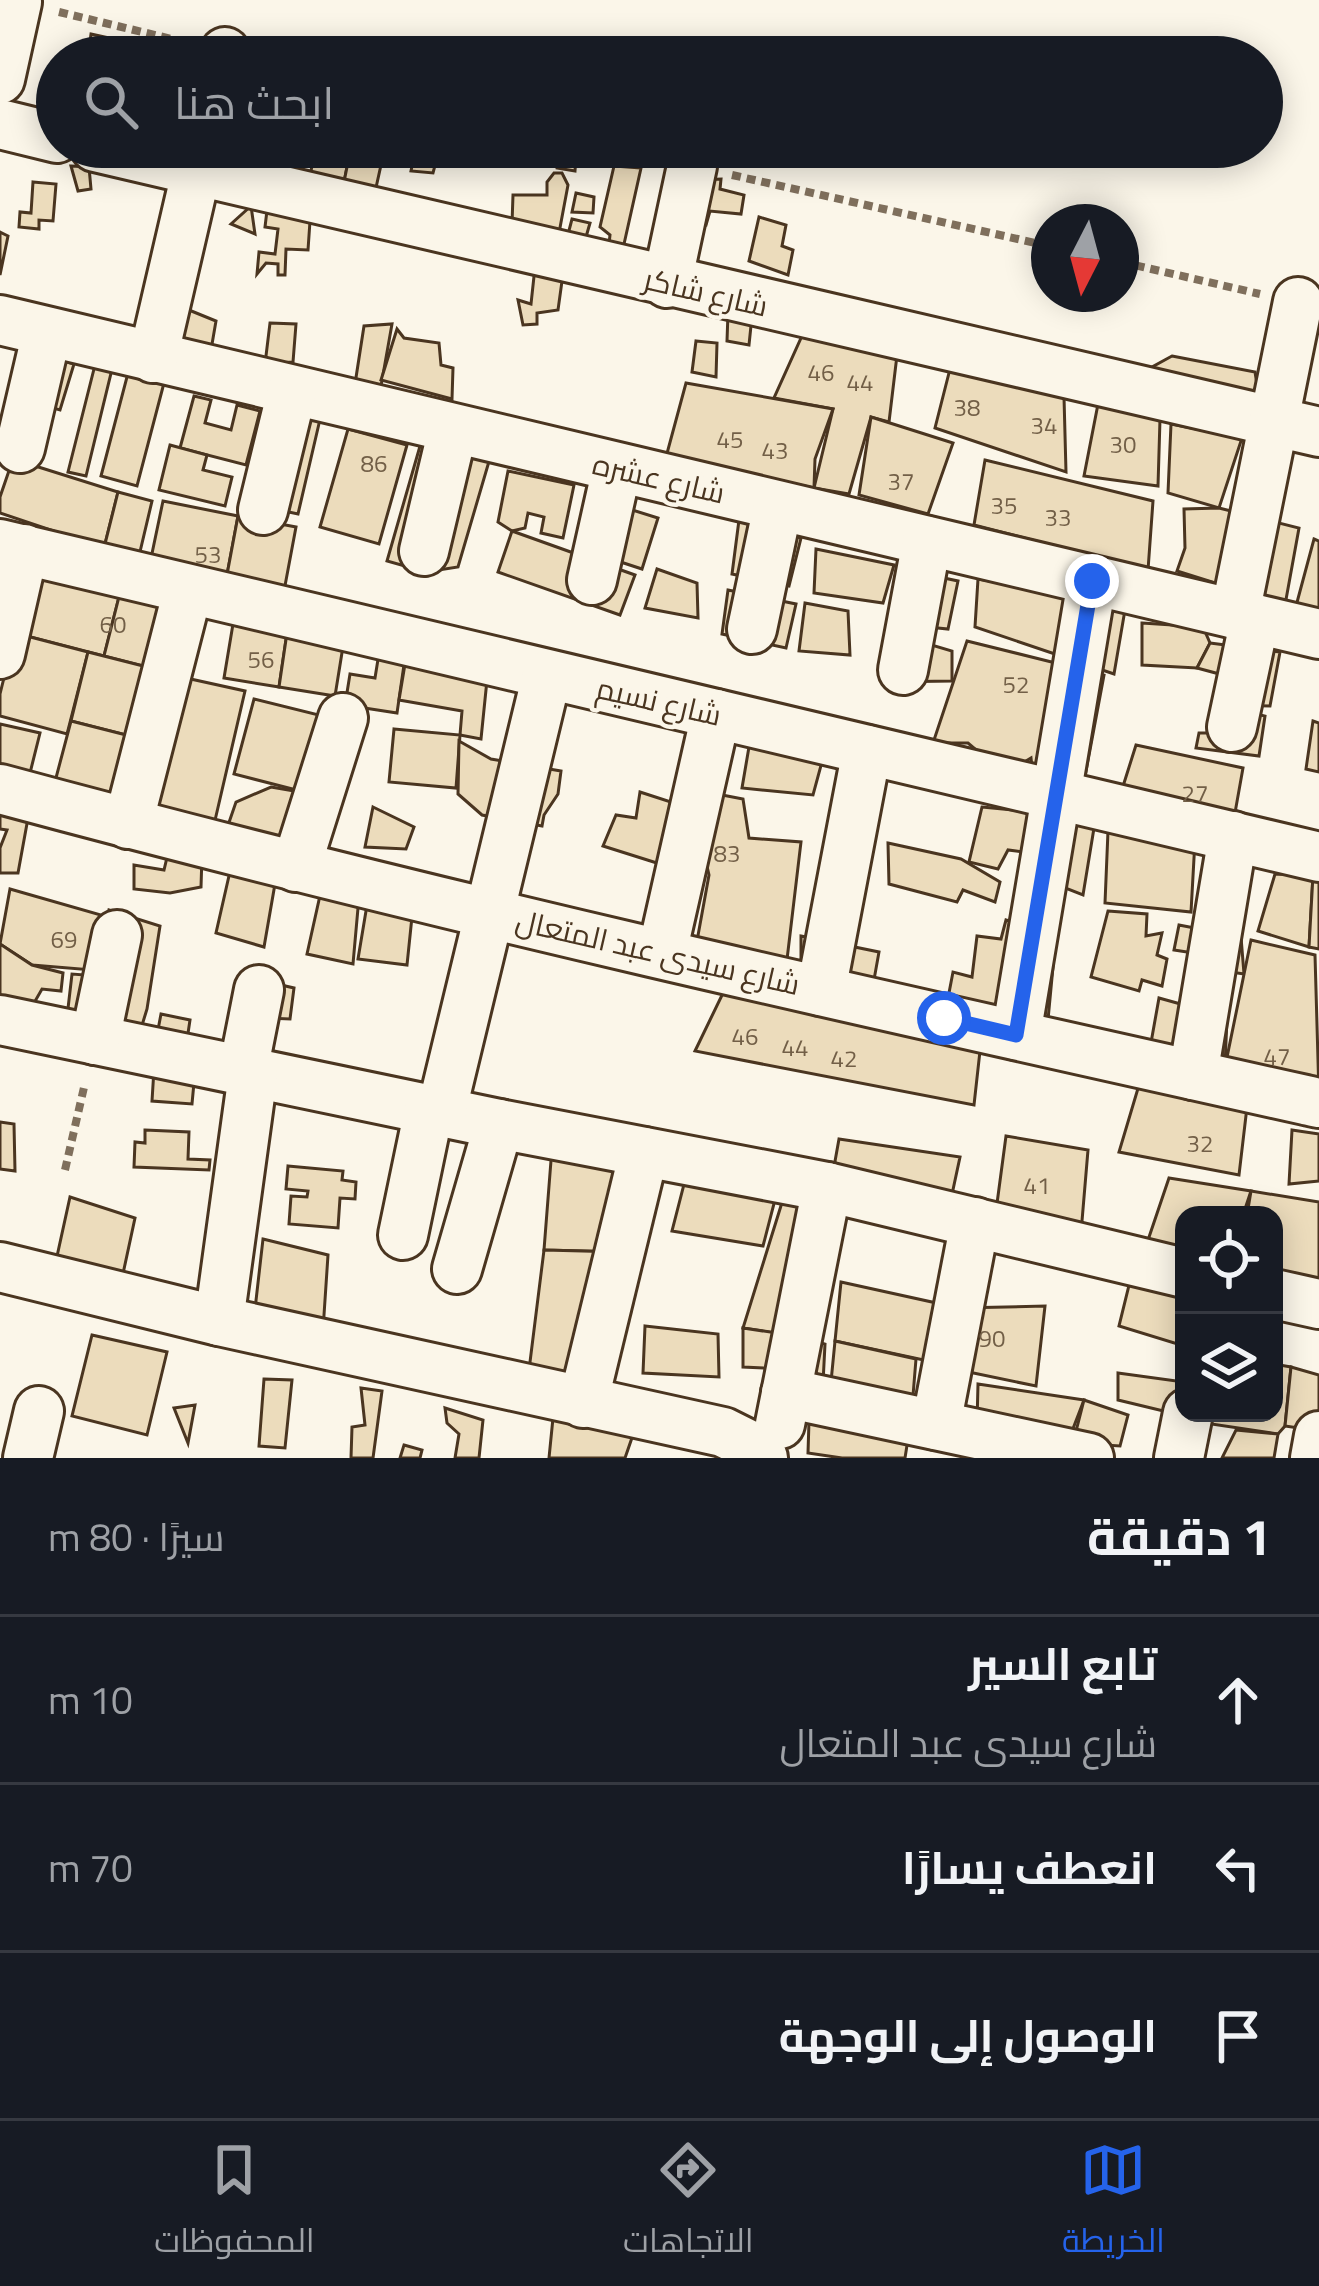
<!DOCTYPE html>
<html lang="ar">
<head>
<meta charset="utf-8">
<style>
  :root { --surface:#171b24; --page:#20242c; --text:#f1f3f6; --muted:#9ea1a6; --line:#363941; --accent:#2563eb }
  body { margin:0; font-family:"Titillium Web",Cairo,sans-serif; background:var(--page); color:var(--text); direction:rtl }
  .controls { position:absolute; right:36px; bottom:36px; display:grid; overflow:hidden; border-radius:24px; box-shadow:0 6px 30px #0003 }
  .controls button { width:108px; height:108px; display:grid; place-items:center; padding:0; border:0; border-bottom:3px solid var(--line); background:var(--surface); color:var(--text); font:60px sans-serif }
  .compass { position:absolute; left:1031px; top:204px; width:108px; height:108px; border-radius:50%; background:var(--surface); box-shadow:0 6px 30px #0003; rotate:186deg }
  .stop { position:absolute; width:36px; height:36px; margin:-27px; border:9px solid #2563eb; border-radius:50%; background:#fff }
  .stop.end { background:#2563eb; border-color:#fff; box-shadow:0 3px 12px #0008 }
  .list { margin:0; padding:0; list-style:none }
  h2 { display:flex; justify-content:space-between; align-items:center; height:156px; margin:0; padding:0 48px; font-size:51px }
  h2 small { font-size:39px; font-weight:400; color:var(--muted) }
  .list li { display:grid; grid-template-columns:78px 1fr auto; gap:36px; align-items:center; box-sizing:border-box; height:168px; padding:0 48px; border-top:3px solid var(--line) }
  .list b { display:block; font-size:45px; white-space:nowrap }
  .list p { margin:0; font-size:39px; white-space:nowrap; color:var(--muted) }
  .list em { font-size:39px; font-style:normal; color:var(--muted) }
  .icon { flex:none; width:66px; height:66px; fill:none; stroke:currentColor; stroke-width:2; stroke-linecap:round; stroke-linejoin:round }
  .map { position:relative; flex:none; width:1319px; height:1458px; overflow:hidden; direction:ltr }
  .search { position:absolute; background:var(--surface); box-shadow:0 6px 30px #0003; left:36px; right:36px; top:36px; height:132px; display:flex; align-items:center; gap:30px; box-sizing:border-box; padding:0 42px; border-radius:66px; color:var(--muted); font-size:45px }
  .sheet { height:660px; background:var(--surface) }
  nav { display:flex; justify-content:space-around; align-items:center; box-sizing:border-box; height:168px; border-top:3px solid var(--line); background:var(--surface); font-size:33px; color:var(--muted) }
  nav a { display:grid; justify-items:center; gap:6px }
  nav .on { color:var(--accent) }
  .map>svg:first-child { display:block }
  .building { fill:#ecdcbc; stroke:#4a3520; stroke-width:3 }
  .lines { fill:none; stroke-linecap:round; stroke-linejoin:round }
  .minor-casing { stroke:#4a3520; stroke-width:54 }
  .path { stroke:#7f6f5c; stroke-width:8; stroke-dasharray:9 6; stroke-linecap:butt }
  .minor { stroke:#fbf6e9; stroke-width:48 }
  .route { stroke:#2563eb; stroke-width:15 }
  .labels { text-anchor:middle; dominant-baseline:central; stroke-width:9; stroke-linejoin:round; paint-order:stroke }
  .number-label { font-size:24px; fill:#725f47 }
  .street-label { font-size:30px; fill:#4a3520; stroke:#fbf6e9 }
</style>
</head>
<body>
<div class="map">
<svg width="1319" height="1458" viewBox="0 0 1319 1458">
  <rect width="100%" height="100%" fill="#fbf6e9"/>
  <g class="building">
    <path d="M 91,34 L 136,44 L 135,53 L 149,57 L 88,57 Z"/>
    <path d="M 316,147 L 351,147 L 341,197 L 308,185 Z"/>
    <path d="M 351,147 L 385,147 L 373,201 L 341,197 Z"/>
    <path d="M 416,147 L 440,147 L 433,173 L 411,171 Z"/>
    <path d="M 556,152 L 576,157 L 575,171 L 557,168 Z"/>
    <path d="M 71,166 L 89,167 L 91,189 L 78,191 Z"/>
    <path d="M 614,166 L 641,168 L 622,253 L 609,244 L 610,235 L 600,227 Z"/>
    <path d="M 554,173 L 562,173 L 568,185 L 559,233 L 512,224 L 513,195 L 547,195 L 547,182 Z"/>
    <path d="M 721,179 L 720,189 L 744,195 L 741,214 L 710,211 L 706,225 L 686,222 L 695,180 Z"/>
    <path d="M 33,182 L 56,184 L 53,221 L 39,220 L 39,229 L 19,227 L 20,212 L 31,213 Z"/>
    <path d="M 576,193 L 594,197 L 593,213 L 572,212 Z"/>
    <path d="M 268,202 L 310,221 L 308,250 L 286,249 L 285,275 L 278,275 L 278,264 L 266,263 L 257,274 L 259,252 L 275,254 L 278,229 L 265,227 Z"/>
    <path d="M 251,206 L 255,234 L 231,224 Z"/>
    <path d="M 759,217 L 786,225 L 782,246 L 793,250 L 788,275 L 749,261 Z"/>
    <path d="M 572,219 L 590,223 L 584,244 L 566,242 Z"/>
    <path d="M 0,232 L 8,236 L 0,275 Z"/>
    <path d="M 535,267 L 563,274 L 558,310 L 537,313 L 537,324 L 523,325 L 518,300 L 531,304 Z"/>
    <path d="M 184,308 L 216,321 L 211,350 L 146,336 Z"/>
    <path d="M 728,313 L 752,316 L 749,345 L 727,341 Z"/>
    <path d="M 270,323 L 296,324 L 293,362 L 265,364 Z"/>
    <path d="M 392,324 L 381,386 L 355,384 L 364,326 Z"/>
    <path d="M 806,327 L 898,347 L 889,422 L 871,417 L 849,494 L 814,488 L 833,409 L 774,398 Z"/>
    <path d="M 397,329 L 404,338 L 439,343 L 441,365 L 453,368 L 452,399 L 381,380 Z"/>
    <path d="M 696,341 L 717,343 L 716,377 L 692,372 Z"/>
    <path d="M 1172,356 L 1255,372 L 1259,397 L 1143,372 Z"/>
    <path d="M 54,358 L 74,364 L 60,410 L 39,404 Z"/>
    <path d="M 95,365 L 112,369 L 86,476 L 68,472 Z"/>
    <path d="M 951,365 L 1064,397 L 1066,472 L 935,428 Z"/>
    <path d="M 128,373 L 164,383 L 137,486 L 101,476 Z"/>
    <path d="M 686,383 L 833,409 L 815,459 L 814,488 L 666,457 Z"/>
    <path d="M 194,396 L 211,400 L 205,423 L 231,430 L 237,405 L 260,411 L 246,465 L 180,448 Z"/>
    <path d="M 1099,399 L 1160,419 L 1158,486 L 1084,476 Z"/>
    <path d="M 298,410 L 321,415 L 298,514 L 275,509 Z"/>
    <path d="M 871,417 L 953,443 L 928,514 L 859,495 Z"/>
    <path d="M 1171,424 L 1242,438 L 1219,508 L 1168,493 Z"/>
    <path d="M 348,429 L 407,445 L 379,544 L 320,527 Z"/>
    <path d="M 422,439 L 490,458 L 458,567 L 426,572 L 387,561 Z"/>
    <path d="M 170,445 L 207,455 L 203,470 L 232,477 L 225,506 L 159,490 Z"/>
    <path d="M 13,459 L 118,492 L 104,548 L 0,513 L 0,497 Z"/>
    <path d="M 985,460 L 1153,501 L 1148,570 L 974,525 Z"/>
    <path d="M 508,471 L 574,485 L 563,538 L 541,533 L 544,517 L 528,513 L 525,528 L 512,531 L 498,522 Z"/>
    <path d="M 118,492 L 152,501 L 139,556 L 104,548 Z"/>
    <path d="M 594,498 L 658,518 L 642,569 L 578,548 Z"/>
    <path d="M 163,501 L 238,516 L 226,580 L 150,563 Z"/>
    <path d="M 1219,508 L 1299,528 L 1285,605 L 1177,571 L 1185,548 L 1184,509 Z"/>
    <path d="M 238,516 L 296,527 L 284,591 L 226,580 Z"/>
    <path d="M 739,520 L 801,538 L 789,586 L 732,574 Z"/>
    <path d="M 512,531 L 635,575 L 620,615 L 498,572 Z"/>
    <path d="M 1314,539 L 1319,541 L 1319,610 L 1296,606 Z"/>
    <path d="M 816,549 L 894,565 L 883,603 L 814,593 Z"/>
    <path d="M 34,562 L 122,585 L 104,656 L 15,633 Z"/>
    <path d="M 657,569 L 697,583 L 698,618 L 645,608 Z"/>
    <path d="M 911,571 L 958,581 L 948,629 L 918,626 Z"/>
    <path d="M 978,579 L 1126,604 L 1114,674 L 975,627 Z"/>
    <path d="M 122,585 L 177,599 L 159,670 L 104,656 Z"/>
    <path d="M 728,590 L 796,604 L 786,648 L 722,634 Z"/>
    <path d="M 805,603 L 848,611 L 850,655 L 799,651 Z"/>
    <path d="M 234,618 L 288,626 L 279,687 L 224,678 Z"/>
    <path d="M 1142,623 L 1203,627 L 1210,643 L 1197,668 L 1142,665 Z"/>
    <path d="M 288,626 L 345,634 L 335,696 L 279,687 Z"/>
    <path d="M 888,632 L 952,651 L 952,681 L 883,682 Z"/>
    <path d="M 15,633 L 88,652 L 67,734 L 0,716 L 0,694 Z"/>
    <path d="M 967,641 L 1104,675 L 1084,782 L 1033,775 L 1031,758 L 1011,770 L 988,760 L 968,743 L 933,743 Z"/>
    <path d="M 1210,643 L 1280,652 L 1270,706 L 1221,705 L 1223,675 L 1197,668 Z"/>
    <path d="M 380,647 L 406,651 L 397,713 L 345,705 L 350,674 L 375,678 Z"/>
    <path d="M 88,652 L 159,670 L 142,739 L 71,721 Z"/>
    <path d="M 406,658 L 487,680 L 481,739 L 460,735 L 462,711 L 399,700 Z"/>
    <path d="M 177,676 L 245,691 L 213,829 L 139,810 Z"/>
    <path d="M 254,699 L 327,717 L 308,793 L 234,774 Z"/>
    <path d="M 1221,705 L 1265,716 L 1259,756 L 1196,748 L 1199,733 L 1217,733 Z"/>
    <path d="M 71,721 L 142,739 L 122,813 L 52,793 Z"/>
    <path d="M 1313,721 L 1319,723 L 1319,772 L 1306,769 Z"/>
    <path d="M 0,724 L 40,733 L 27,785 L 0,779 Z"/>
    <path d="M 394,729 L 460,735 L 456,788 L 389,782 Z"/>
    <path d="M 459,741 L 491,759 L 561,771 L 558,794 L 544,815 L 542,826 L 482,815 L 458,794 Z"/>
    <path d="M 750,741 L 823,758 L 813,795 L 742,788 Z"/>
    <path d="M 1136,745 L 1243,768 L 1233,824 L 1119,799 Z"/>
    <path d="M 271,787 L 300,792 L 284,852 L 224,837 L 236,802 Z"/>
    <path d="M 640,792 L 671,802 L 660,864 L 603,846 L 616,815 L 636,818 Z"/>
    <path d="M 717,794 L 743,799 L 749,838 L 801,842 L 786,968 L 695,952 L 709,875 L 701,840 Z"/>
    <path d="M 0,804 L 28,818 L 18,873 L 0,873 L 0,848 L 7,830 L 0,829 Z"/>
    <path d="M 373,807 L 414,827 L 406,849 L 365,847 Z"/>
    <path d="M 982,807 L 1035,812 L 1094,828 L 1083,895 L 1027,873 L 1045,855 L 1008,850 L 998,869 L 969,862 Z"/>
    <path d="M 1108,831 L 1195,840 L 1191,912 L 1105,903 Z"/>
    <path d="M 888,843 L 961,859 L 1000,882 L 995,902 L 963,890 L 957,902 L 889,884 Z"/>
    <path d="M 169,849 L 202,855 L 201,887 L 170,893 L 134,889 L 134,865 L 164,870 Z"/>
    <path d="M 231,867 L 276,878 L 264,947 L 216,933 Z"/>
    <path d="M 1275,874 L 1313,875 L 1309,947 L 1258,931 Z"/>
    <path d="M 1313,875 L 1319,876 L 1319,949 L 1309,947 Z"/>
    <path d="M 10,889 L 101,915 L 92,970 L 32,965 L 0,944 Z"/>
    <path d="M 321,891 L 359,897 L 353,964 L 307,954 Z"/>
    <path d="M 369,893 L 413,907 L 407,965 L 358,959 Z"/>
    <path d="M 109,910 L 160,926 L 147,1009 L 139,1035 L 67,1017 L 72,974 L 98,976 Z"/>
    <path d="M 1108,911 L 1147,914 L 1146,936 L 1162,933 L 1157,955 L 1167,959 L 1162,986 L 1142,980 L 1139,991 L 1091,977 Z"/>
    <path d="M 1006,920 L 1056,935 L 1046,1041 L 944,1019 L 953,972 L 972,977 L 977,936 L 1001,939 Z"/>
    <path d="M 1179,925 L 1241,937 L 1244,974 L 1211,969 L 1213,956 L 1174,950 Z"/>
    <path d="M 801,936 L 879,952 L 870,1002 L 801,987 Z"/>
    <path d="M 1251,940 L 1315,955 L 1319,1095 L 1225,1067 Z"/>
    <path d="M 0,944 L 32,965 L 63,973 L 61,991 L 42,989 L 30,1010 L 0,1000 Z"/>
    <path d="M 268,982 L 294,988 L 290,1019 L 243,1017 Z"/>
    <path d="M 724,991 L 980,1051 L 974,1105 L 695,1051 Z"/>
    <path d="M 1159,998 L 1227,1017 L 1225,1067 L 1147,1065 Z"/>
    <path d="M 161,1014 L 190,1020 L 187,1040 L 157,1035 Z"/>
    <path d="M 154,1069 L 195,1072 L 192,1104 L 152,1101 Z"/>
    <path d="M 1139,1085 L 1247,1107 L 1239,1175 L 1119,1152 Z"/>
    <path d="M 0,1122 L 14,1124 L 15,1171 L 0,1169 Z"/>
    <path d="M 145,1130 L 189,1132 L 188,1159 L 210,1160 L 209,1170 L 134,1167 L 135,1142 L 145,1143 Z"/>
    <path d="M 1292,1130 L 1319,1134 L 1319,1181 L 1289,1184 Z"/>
    <path d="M 553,1135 L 638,1139 L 621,1252 L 544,1250 Z"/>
    <path d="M 1006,1136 L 1088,1150 L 1081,1233 L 994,1226 Z"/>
    <path d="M 839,1139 L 960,1157 L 951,1199 L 832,1178 Z"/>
    <path d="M 690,1161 L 777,1192 L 763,1246 L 672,1231 Z"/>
    <path d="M 288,1166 L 343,1171 L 342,1180 L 356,1182 L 355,1199 L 340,1198 L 338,1228 L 289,1224 L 291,1196 L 307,1197 L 308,1191 L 286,1189 Z"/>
    <path d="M 1169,1178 L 1251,1191 L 1243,1215 L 1184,1215 L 1184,1256 L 1146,1246 Z"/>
    <path d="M 789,1180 L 825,1199 L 787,1335 L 743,1328 Z"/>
    <path d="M 1251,1191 L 1319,1202 L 1319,1282 L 1274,1272 L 1274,1215 L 1247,1215 Z"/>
    <path d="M 70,1197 L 135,1218 L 121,1283 L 54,1270 Z"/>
    <path d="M 263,1239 L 328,1255 L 323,1330 L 254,1318 Z"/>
    <path d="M 544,1250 L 621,1252 L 579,1380 L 529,1370 Z"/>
    <path d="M 1133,1269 L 1184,1282 L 1184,1346 L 1119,1326 Z"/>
    <path d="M 841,1282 L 959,1308 L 947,1365 L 835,1341 Z"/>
    <path d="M 1045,1306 L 1036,1386 L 959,1370 L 959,1308 Z"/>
    <path d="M 645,1326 L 718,1334 L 719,1377 L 643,1373 Z"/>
    <path d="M 743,1328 L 797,1336 L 784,1369 L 743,1367 Z"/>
    <path d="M 92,1335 L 167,1352 L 147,1435 L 72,1416 Z"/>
    <path d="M 797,1336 L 825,1344 L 823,1383 L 798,1389 Z"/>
    <path d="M 835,1341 L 916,1359 L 911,1420 L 829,1402 Z"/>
    <path d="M 1274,1364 L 1291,1367 L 1285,1426 L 1278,1434 L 1198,1422 L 1198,1413 L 1274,1413 Z"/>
    <path d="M 1291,1367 L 1319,1375 L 1319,1431 L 1285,1426 Z"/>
    <path d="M 1118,1373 L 1184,1382 L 1184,1405 L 1180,1415 L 1118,1400 Z"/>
    <path d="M 264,1379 L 292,1380 L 285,1448 L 259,1446 Z"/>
    <path d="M 978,1384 L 1084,1400 L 1064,1452 L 977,1423 Z"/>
    <path d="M 361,1388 L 382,1391 L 373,1458 L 351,1458 L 352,1427 L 365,1425 Z"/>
    <path d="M 1084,1400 L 1128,1415 L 1120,1446 L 1073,1443 Z"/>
    <path d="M 195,1405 L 188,1443 L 174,1408 Z"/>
    <path d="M 445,1408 L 483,1420 L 479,1458 L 455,1458 L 459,1434 L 447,1423 Z"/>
    <path d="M 554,1408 L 635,1429 L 625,1458 L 549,1458 Z"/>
    <path d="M 911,1420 L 905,1458 L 842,1458 L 808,1453 L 809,1421 Z"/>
    <path d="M 1236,1430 L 1278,1434 L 1274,1458 L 1222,1458 Z"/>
    <path d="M 404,1445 L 422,1450 L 420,1458 L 400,1458 Z"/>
  </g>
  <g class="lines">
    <g class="minor-casing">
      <g id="minor">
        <path d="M 223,57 L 225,52"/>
        <path d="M 0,79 L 17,2"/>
        <path d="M 0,124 L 57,138"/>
        <path d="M 95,147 L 1319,432"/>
        <path d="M 667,283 L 692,166"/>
        <path d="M 0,320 L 1319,634"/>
        <path d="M 153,358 L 202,147"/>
        <path d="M 20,448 L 47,332"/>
        <path d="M 263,510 L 292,391"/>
        <path d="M 0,544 L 1319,857"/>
        <path d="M 424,551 L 453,429"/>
        <path d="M 592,580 L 617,468"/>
        <path d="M 1235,614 L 1298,302"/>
        <path d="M 752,629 L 778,506"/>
        <path d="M 0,654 L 24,549"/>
        <path d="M 903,670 L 927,541"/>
        <path d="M 1232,727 L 1255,619"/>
        <path d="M 0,789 C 436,907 878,1005 1319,1103"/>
        <path d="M 128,824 L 188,590"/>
        <path d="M 296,867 L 343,718"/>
        <path d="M 662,953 L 716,714"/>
        <path d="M 821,991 L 867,750"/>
        <path d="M 0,1020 L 499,1124 L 827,1187 L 1184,1273"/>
        <path d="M 1016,1035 L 1092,581"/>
        <path d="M 95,1040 L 117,935"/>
        <path d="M 243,1071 L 259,990"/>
        <path d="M 1193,1075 L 1233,836"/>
        <path d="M 441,1113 L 547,675"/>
        <path d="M 403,1235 L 429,1110"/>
        <path d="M 0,1267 L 219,1321 L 723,1432 L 749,1445 L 763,1458"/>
        <path d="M 457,1269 L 499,1124"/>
        <path d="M 1274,1294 L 1319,1304"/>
        <path d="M 219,1321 L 253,1074"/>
        <path d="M 786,1393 L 1089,1458"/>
        <path d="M 583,1403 L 644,1152"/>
        <path d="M 780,1424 L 827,1187"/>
        <path d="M 936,1425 L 975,1222"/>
        <path d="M 28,1458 L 39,1411"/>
        <path d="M 1179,1458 L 1188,1413"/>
        <path d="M 1315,1458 L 1319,1436"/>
      </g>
    </g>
    <g class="path">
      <path d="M 59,12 L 184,42"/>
      <path d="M 614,147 L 653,157"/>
      <path d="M 732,175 L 1049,246"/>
      <path d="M 1121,262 L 1260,294"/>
      <path d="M 65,1170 L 85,1083"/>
    </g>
    <use href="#minor" class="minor"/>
  </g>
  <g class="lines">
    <path class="route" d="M 944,1018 L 1016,1035 L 1092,581"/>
  </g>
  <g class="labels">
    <g class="number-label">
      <text x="821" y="372">46</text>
      <text x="860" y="382">44</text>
      <text x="967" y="407">38</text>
      <text x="1044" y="425">34</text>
      <text x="730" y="439">45</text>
      <text x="1123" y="444">30</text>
      <text x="775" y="450">43</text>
      <text x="374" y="463">86</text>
      <text x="901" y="481">37</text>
      <text x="1004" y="505">35</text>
      <text x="1058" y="517">33</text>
      <text x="208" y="554">53</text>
      <text x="113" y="624">60</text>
      <text x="261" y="659">56</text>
      <text x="1016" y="684">52</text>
      <text x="1195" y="793">27</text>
      <text x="727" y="853">83</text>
      <text x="64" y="939">69</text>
      <text x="745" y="1036">46</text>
      <text x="795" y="1047">44</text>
      <text x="1277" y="1056">47</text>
      <text x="844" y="1058">42</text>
      <text x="1200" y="1143">32</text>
      <text x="1037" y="1185">41</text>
      <text x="992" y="1338">90</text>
    </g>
    <g class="street-label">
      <text transform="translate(706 292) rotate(13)">شارع شاكر</text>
      <text transform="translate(659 478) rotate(13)">شارع عشره</text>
      <text transform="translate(659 701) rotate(13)">شارع نسيم</text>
      <text transform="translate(658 952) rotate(13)">شارع سيدى عبد المتعال</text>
    </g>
  </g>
</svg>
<div class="controls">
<button><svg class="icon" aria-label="locate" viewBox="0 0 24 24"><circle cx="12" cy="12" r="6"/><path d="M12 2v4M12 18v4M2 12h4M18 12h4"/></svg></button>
<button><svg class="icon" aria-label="layers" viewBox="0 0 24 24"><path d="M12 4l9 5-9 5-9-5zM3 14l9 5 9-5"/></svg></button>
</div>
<svg class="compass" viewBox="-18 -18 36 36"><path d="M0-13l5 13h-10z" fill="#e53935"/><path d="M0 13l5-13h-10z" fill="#9ea1a6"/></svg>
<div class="stop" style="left:944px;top:1018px"></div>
<div class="stop end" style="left:1092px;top:581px"></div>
<div class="search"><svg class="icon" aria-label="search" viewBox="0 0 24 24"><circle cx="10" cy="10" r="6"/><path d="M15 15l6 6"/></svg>ابحث هنا</div>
</div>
<section class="sheet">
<h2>1 دقيقة<small>سيرًا · 80 m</small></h2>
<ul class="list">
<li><svg class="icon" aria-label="ahead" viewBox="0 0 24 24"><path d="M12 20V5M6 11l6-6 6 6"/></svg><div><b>تابع السير</b><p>شارع سيدى عبد المتعال</p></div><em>10 m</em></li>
<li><svg class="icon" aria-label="left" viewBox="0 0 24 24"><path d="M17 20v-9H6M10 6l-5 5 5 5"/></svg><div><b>انعطف يسارًا</b></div><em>70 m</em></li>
<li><svg class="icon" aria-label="arrive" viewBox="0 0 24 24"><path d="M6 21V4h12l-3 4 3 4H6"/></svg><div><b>الوصول إلى الوجهة</b></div></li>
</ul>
</section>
<nav>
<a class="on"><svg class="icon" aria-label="map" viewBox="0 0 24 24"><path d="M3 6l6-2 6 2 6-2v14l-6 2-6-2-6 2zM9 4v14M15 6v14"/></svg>الخريطة</a>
<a><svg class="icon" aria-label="directions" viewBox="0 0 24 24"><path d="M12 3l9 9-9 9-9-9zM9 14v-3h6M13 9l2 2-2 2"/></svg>الاتجاهات</a>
<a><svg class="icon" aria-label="saved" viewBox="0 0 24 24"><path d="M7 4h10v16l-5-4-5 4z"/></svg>المحفوظات</a>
</nav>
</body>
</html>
